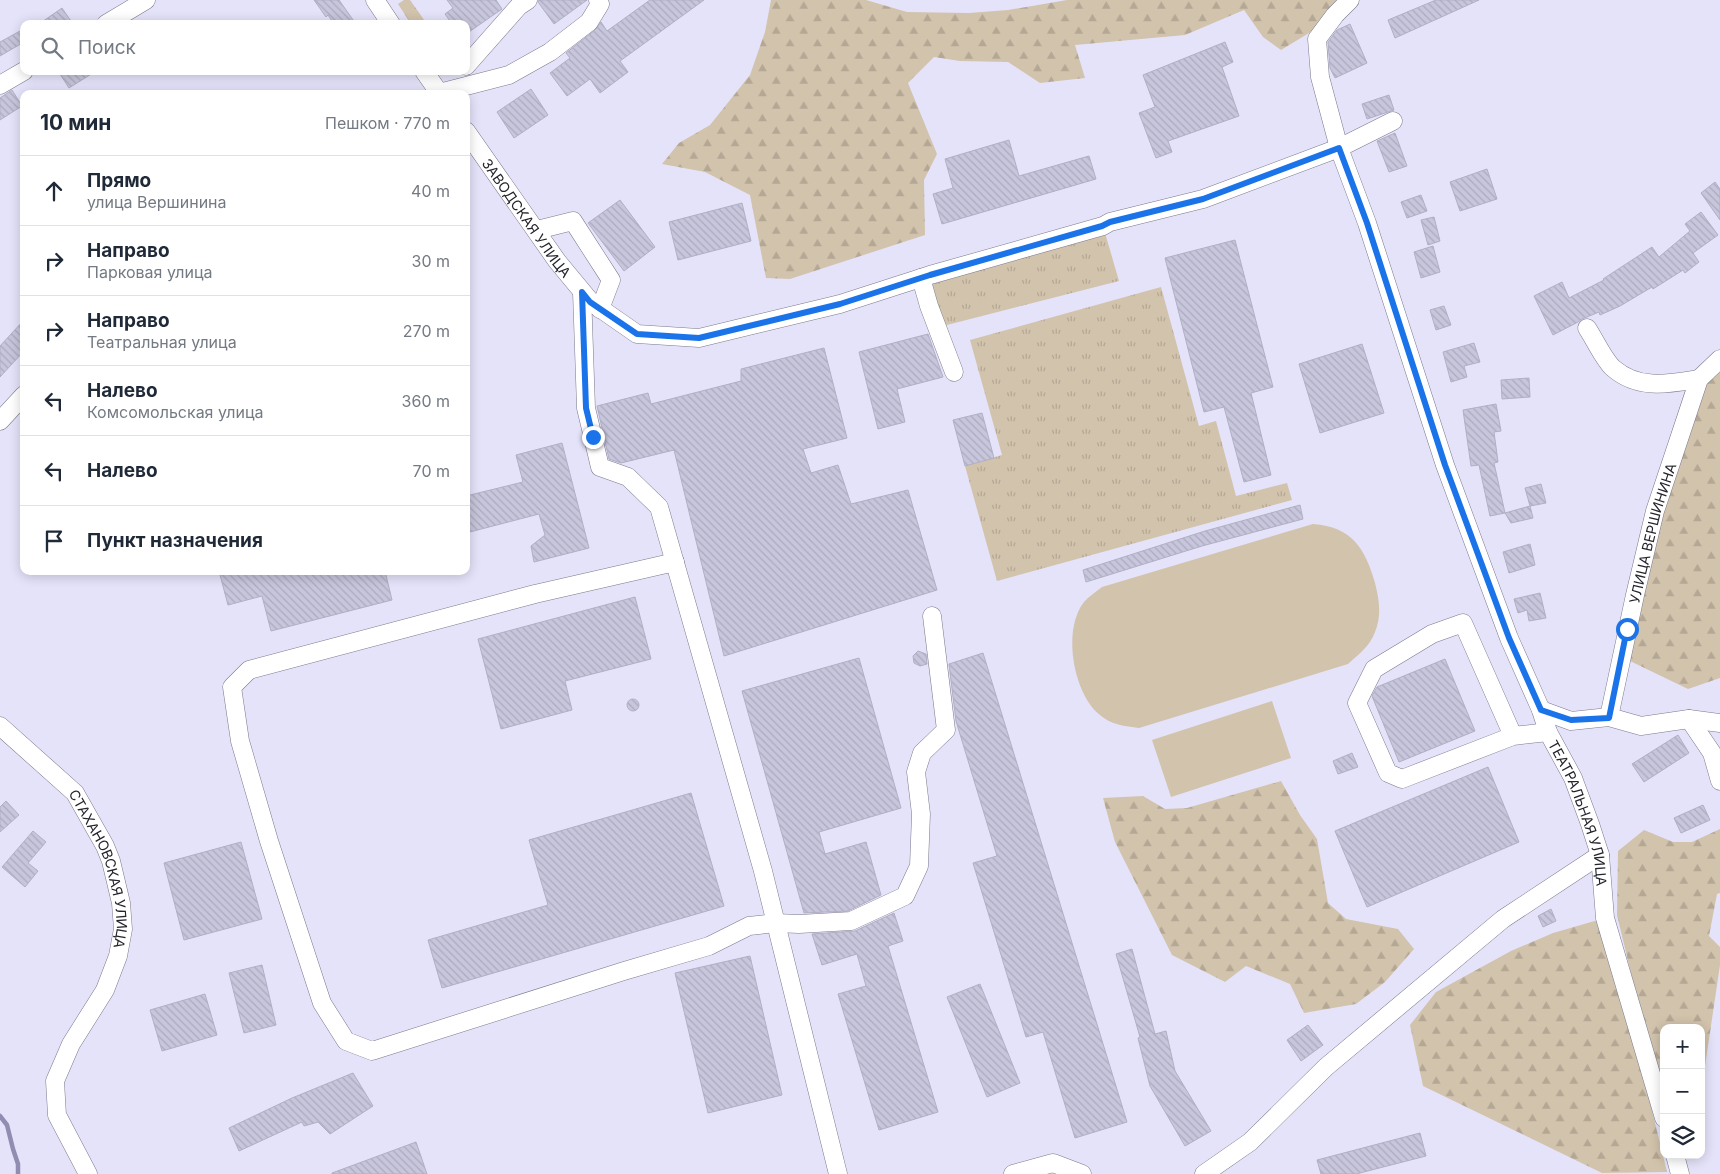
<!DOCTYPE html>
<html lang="ru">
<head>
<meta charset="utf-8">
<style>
  :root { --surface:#fff; --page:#f2f2f3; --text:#1f2937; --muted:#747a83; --line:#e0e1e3 }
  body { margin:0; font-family:Inter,sans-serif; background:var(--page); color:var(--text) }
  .controls { position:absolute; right:15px; bottom:15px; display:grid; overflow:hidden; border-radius:10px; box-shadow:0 2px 12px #0003 }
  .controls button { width:45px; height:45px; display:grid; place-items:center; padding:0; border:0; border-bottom:1px solid var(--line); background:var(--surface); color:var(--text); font:25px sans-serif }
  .stop { position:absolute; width:15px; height:15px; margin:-11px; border:4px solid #1a73e8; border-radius:50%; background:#fff }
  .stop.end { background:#1a73e8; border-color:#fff; box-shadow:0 1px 5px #0008 }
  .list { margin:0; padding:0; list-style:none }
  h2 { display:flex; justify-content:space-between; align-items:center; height:65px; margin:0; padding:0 20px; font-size:21px }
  h2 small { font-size:16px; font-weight:400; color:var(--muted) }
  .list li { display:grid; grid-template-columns:32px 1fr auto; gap:15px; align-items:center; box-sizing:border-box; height:70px; padding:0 20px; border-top:1px solid var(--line) }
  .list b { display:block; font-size:19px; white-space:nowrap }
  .list p { margin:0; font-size:16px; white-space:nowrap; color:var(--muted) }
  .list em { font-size:16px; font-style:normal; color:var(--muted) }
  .icon { flex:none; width:28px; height:28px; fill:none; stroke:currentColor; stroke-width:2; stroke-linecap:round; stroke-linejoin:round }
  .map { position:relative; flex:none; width:1720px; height:1174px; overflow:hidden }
  .search { position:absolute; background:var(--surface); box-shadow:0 2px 12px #0003; left:20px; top:20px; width:450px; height:55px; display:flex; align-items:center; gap:12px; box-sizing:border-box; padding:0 18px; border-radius:10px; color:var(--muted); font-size:19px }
  .panel { position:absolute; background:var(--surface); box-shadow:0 2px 12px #0003; left:20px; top:90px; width:450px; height:485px; border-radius:10px }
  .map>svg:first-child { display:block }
  .green { fill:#d2c3ac }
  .forest { fill:url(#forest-firs) }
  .park { fill:url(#park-tufts) }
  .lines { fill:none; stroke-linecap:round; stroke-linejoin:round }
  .stream { stroke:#908db1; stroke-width:4.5 }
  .building { fill:url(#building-back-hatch); stroke:#b0afc4 }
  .minor-casing { stroke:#7a798d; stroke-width:19 }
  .minor { stroke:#fff; stroke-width:18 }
  .route { stroke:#1a73e8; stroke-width:6 }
  .labels { text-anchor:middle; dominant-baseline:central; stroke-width:5; stroke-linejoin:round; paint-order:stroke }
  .street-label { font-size:14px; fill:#24242c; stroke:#e5e3fa }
</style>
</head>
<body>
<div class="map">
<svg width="1720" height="1174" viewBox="0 0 1720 1174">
  <defs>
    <pattern id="forest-firs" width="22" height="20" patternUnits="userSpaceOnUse" patternTransform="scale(1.25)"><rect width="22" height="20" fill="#d2c3ac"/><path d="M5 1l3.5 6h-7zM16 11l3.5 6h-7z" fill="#b4a794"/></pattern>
    <pattern id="park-tufts" width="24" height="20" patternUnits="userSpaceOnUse" patternTransform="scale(1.25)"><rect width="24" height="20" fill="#d2c3ac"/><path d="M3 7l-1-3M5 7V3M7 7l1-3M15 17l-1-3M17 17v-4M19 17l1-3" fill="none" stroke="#b4a794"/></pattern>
    <pattern id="building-back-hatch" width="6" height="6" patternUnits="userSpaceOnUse" patternTransform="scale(1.25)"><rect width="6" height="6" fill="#c8c6dc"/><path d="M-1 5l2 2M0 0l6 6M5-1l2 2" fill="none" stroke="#acaabd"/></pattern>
  </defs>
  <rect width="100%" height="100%" fill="#e5e3fa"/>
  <g class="green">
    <path d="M 1313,524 C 1352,527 1365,548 1375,583 C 1379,599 1382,615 1375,632 C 1370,646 1359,654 1348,664 L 1139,728 C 1125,726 1111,725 1100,715 C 1073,693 1062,630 1084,602 C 1089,596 1096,592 1102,587 Z"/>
    <path d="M 1272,701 L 1291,758 L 1171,797 L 1152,740 Z"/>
  </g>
  <g class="forest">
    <path d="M 404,0 L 410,0 L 427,24 L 411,24 L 398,4 Z"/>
    <path d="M 771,0 L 866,0 L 907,12 L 969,13 L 1008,10 L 1067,0 L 1341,0 L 1314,30 L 1281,50 L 1263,37 L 1244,10 L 1185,35 L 1075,45 L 1085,78 L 1040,83 L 1008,62 L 960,61 L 934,57 L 908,83 L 937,154 L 924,180 L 925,235 L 790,279 L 766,278 L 750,195 L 705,172 L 662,164 L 679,143 L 710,125 L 750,75 L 765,32 Z"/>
    <path d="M 1720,360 L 1720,678 L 1688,689 L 1630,661 L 1622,634 L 1661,515 L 1669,440 L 1687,384 Z"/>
    <path d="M 1281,781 L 1300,815 L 1317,839 L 1328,903 L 1346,919 L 1398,929 L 1414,949 L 1385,982 L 1356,1004 L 1304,1013 L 1290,984 L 1246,966 L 1225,982 L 1172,955 L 1115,842 L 1103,798 L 1143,796 L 1165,809 L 1187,808 Z"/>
    <path d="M 1720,829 L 1720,893 L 1717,894 L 1709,936 L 1720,947 L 1720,965 L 1701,1093 L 1701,1028 L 1664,1028 L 1664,1111 L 1617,915 L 1618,851 L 1644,830 L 1673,842 L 1692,842 Z"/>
    <path d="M 1605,918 L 1667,1172 L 1602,1173 L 1423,1086 L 1410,1025 L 1436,992 L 1511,951 L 1553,933 Z"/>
  </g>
  <g class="park">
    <path d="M 1103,226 L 1119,281 L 943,326 L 930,275 Z"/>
    <path d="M 1161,287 L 1199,426 L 1216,421 L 1236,496 L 1287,483 L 1292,500 L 997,581 L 965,466 L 1002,455 L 970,340 Z"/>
  </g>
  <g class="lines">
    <path class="stream" d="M 0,1116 L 7,1125 L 13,1149 L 18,1164 L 18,1174"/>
  </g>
  <g class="building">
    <path d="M 314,0 L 339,0 L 356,24 L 334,24 L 328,15 L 326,17 Z"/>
    <path d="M 447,0 L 496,0 L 502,9 L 466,34 L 466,24 L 452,24 L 445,14 L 453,8 Z"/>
    <path d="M 539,0 L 587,0 L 554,24 L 538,2 Z"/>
    <path d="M 650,0 L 704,0 L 620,61 L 628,72 L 600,93 L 590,79 L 567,96 L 550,73 L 570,58 L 566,53 L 595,30 L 601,22 L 607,31 Z"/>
    <path d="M 1436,0 L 1479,0 L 1395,38 L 1388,20 Z"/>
    <path d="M 62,8 L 73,24 L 39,24 Z"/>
    <path d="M 1350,24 L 1367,63 L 1335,78 L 1330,68 L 1328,42 L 1337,30 Z"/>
    <path d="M 20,31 L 24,38 L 24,42 L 0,56 L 0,42 Z"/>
    <path d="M 1225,42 L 1233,62 L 1222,67 L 1239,116 L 1168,141 L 1172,152 L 1156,158 L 1139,113 L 1155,107 L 1143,75 Z"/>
    <path d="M 58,71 L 96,71 L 69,88 Z"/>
    <path d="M 531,89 L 548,115 L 514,138 L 497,112 Z"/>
    <path d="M 12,90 L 22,106 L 0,120 L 0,98 Z"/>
    <path d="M 1389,95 L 1394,110 L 1367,119 L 1362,104 Z"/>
    <path d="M 1395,133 L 1407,166 L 1389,172 L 1377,141 Z"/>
    <path d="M 1009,140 L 1019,176 L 1089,156 L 1096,179 L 942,224 L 933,194 L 953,188 L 945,159 Z"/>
    <path d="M 1487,169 L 1497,199 L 1460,211 L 1450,182 Z"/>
    <path d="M 1715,182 L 1720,189 L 1720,220 L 1701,193 Z"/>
    <path d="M 1421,195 L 1427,211 L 1407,218 L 1401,202 Z"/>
    <path d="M 620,200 L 655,247 L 624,271 L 588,223 Z"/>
    <path d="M 742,203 L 751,241 L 678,260 L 669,222 Z"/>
    <path d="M 1701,212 L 1718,235 L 1693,253 L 1699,262 L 1685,273 L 1683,270 L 1653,289 L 1652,287 L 1620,306 L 1600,315 L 1599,312 L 1582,319 L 1578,322 L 1553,335 L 1534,296 L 1562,282 L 1569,298 L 1604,280 L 1603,279 L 1652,247 L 1659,257 L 1690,231 L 1685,224 Z"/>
    <path d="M 1434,217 L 1440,241 L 1428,245 L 1421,220 Z"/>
    <path d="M 1235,240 L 1273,387 L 1251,393 L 1271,475 L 1244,482 L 1224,407 L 1204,412 L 1165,258 Z"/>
    <path d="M 1433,246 L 1440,272 L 1421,278 L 1414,252 Z"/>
    <path d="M 1444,306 L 1451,325 L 1436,330 L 1430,310 Z"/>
    <path d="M 24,320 L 24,351 L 0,377 L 0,346 Z"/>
    <path d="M 928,334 L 943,377 L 897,389 L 905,422 L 878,429 L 859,352 Z"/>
    <path d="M 1474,343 L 1480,362 L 1464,366 L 1467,377 L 1451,382 L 1443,352 Z"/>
    <path d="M 1362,344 L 1384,413 L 1320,433 L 1299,364 Z"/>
    <path d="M 824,348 L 847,438 L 803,449 L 811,473 L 838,465 L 851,504 L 908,490 L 937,590 L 724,656 L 674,450 L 621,463 L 609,459 L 597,406 L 648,393 L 651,404 L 741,381 L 741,369 Z"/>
    <path d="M 1529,378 L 1530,397 L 1502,399 L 1501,380 Z"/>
    <path d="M 1496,404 L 1501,431 L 1494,432 L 1498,462 L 1494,463 L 1505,513 L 1490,516 L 1479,465 L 1471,466 L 1463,410 Z"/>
    <path d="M 982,413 L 994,458 L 965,466 L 953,420 Z"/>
    <path d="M 562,443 L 589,548 L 534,562 L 531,546 L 545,535 L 539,514 L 466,533 L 466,496 L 523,482 L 516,455 Z"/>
    <path d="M 1541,484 L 1546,503 L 1530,506 L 1525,488 Z"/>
    <path d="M 1300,505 L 1303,519 L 1202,546 L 1086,582 L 1083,570 L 1205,531 Z"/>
    <path d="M 1530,506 L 1533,518 L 1511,523 L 1505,513 Z"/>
    <path d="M 1530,544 L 1535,565 L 1509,573 L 1503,552 Z"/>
    <path d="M 219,571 L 385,571 L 392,600 L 271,631 L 262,596 L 228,605 Z"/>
    <path d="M 1540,593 L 1546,618 L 1529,621 L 1527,610 L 1518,613 L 1514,599 Z"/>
    <path d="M 635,597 L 651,659 L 565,681 L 572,710 L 501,729 L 478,639 Z"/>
    <path d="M 918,651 L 926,654 L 927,664 L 920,666 L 914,663 L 913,656 Z"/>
    <path d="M 983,653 L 1127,1122 L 1075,1138 L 1043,1032 L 1026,1037 L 973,863 L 997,856 L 956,721 L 949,664 Z"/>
    <path d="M 859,658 L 901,808 L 819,832 L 825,854 L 866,842 L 881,895 L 848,911 L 804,913 L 742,691 Z"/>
    <path d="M 1445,659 L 1475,731 L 1399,762 L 1372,696 L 1377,687 Z"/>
    <circle cx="633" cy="705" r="6"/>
    <path d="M 1678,735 L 1689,753 L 1644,782 L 1632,764 Z"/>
    <path d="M 1352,753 L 1358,767 L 1338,774 L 1333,761 Z"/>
    <path d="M 1488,767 L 1519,842 L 1367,907 L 1335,831 Z"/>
    <path d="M 691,793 L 724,906 L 442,988 L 428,940 L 548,905 L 529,840 Z"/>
    <path d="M 6,801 L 19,815 L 0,832 L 0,807 Z"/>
    <path d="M 1703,805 L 1710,820 L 1681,833 L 1674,818 Z"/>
    <path d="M 33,831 L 46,842 L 28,863 L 38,871 L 25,887 L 2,867 Z"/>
    <path d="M 241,842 L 262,919 L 184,940 L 164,863 Z"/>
    <path d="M 1551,909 L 1556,921 L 1543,927 L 1538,916 Z"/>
    <path d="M 894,913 L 903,941 L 888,946 L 938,1112 L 879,1130 L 838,994 L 866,986 L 857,954 L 822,965 L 812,934 L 855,931 Z"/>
    <path d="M 1132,949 L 1155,1034 L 1166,1031 L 1175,1071 L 1211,1131 L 1185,1146 L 1150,1086 L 1138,1038 L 1140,1037 L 1116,954 Z"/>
    <path d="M 750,956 L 782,1095 L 708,1113 L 675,973 Z"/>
    <path d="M 262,965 L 276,1025 L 244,1033 L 229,973 Z"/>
    <path d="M 980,984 L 1020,1083 L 987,1097 L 947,997 Z"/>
    <path d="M 205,994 L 217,1035 L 162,1051 L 150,1010 Z"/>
    <path d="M 1308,1025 L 1323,1045 L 1301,1061 L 1287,1040 Z"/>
    <path d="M 353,1073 L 373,1106 L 330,1134 L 318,1122 L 304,1126 L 302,1122 L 239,1151 L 229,1128 L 292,1098 Z"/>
    <path d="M 1420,1133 L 1426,1156 L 1356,1174 L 1321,1174 L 1317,1160 Z"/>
    <path d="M 416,1142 L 427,1174 L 332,1174 L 332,1173 Z"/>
  </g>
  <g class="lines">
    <g class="minor-casing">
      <g id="minor">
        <path d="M 375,0 L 391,24"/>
        <path id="s1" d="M 1350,0 L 1335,15 L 1317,39 L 1320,77 L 1339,148 L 1367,223 L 1445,465 L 1509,638 L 1541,710 L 1548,732 L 1573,778 L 1590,824 L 1600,855 L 1605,918 L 1664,1118"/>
        <path d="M 106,24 L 146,0"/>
        <path d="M 466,66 L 519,6 L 528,0"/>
        <path d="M 424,71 L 440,94"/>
        <path d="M 0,85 L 24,71"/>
        <path d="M 439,93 L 509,75 L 550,52 L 589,22 L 600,4 L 598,0"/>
        <path id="s2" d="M 466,131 L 557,261 L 591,302 L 637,334 L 699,338 L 840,304 L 930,275 L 1103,226 L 1110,222 L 1203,199 L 1339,148 L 1393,121"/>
        <path d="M 537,230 L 573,221 L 611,280 L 600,309"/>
        <path d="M 921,278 L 929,306 L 954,372"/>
        <path d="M 582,292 L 586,408 L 600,467 L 628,477 L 659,507 L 763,871 L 838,1174"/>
        <path d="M 1587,328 C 1594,338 1604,360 1613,368 C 1638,390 1668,384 1699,379"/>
        <path d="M 0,421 L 24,395"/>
        <path d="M 675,562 L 535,594 L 249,670 L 232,687 L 240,741 L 269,841 L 322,1003 L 346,1041 L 372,1051 L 624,971 L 709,946 L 749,926 L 776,923 L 799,924 L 851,921 L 905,896 L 919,866 L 921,814 L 916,772 L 922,753 L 946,730 L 932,616"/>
        <path d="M 1541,710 L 1571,721 L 1609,717 L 1641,726 L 1689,719 L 1720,723"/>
        <path id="s3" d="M 1609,717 L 1635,595 L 1655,511 L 1699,379 L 1720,359"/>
        <path d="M 1689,719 L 1712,753 L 1720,781"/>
        <path id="s4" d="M 0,726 L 75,793 L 105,846 L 111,861 L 121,903 L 123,929 L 118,956 L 105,990 L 71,1044 L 55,1081 L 57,1115 L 88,1174"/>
        <path d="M 1513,736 L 1463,623 L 1432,634 L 1374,669 L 1357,703 L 1388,773 L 1402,779 L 1513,736 L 1548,732"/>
        <path d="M 1675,1155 L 1680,1174"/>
        <path d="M 1013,1174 L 1053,1163 L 1082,1174"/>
        <path d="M 1204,1174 L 1250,1142 L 1326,1067 L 1503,919 L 1600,855"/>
      </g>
    </g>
    <use href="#minor" class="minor"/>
  </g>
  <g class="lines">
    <path class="route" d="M 593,437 L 586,408 L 582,292 L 590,302 L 637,334 L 699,338 L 840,304 L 930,275 L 1102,226 L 1110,222 L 1203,199 L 1339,148 L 1367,223 L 1445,465 L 1509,638 L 1541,710 L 1571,720 L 1609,718 L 1627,629"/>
  </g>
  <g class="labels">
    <g class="street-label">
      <text stroke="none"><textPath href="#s2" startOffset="106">ЗАВОДСКАЯ УЛИЦА</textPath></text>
      <text stroke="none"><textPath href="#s3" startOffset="189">УЛИЦА ВЕРШИНИНА</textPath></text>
      <text stroke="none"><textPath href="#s1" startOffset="871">ТЕАТРАЛЬНАЯ УЛИЦА</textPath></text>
      <text stroke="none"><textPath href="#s4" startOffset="182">СТАХАНОВСКАЯ УЛИЦА</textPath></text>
    </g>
  </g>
</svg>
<div class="controls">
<button>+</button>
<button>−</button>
<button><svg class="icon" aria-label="layers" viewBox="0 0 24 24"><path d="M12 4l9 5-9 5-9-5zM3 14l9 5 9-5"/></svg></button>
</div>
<div class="stop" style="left:1627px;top:629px"></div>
<div class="stop end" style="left:593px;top:437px"></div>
<div class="search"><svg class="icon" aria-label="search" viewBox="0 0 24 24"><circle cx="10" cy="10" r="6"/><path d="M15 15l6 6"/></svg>Поиск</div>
<section class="panel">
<h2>10 мин<small>Пешком · 770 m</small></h2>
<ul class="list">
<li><svg class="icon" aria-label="ahead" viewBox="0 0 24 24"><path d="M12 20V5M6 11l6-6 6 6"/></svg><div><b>Прямо</b><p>улица Вершинина</p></div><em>40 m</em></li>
<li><svg class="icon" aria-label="right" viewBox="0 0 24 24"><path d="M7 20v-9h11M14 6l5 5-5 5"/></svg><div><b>Направо</b><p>Парковая улица</p></div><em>30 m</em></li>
<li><svg class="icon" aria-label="right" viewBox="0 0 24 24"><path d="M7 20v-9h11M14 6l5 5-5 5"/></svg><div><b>Направо</b><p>Театральная улица</p></div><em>270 m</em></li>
<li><svg class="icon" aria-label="left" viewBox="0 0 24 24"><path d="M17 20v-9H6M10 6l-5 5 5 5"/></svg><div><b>Налево</b><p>Комсомольская улица</p></div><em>360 m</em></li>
<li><svg class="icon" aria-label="left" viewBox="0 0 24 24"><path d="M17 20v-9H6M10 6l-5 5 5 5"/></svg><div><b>Налево</b></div><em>70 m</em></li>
<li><svg class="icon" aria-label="arrive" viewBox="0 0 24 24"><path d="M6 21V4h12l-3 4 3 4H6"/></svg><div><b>Пункт назначения</b></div></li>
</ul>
</section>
</div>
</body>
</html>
